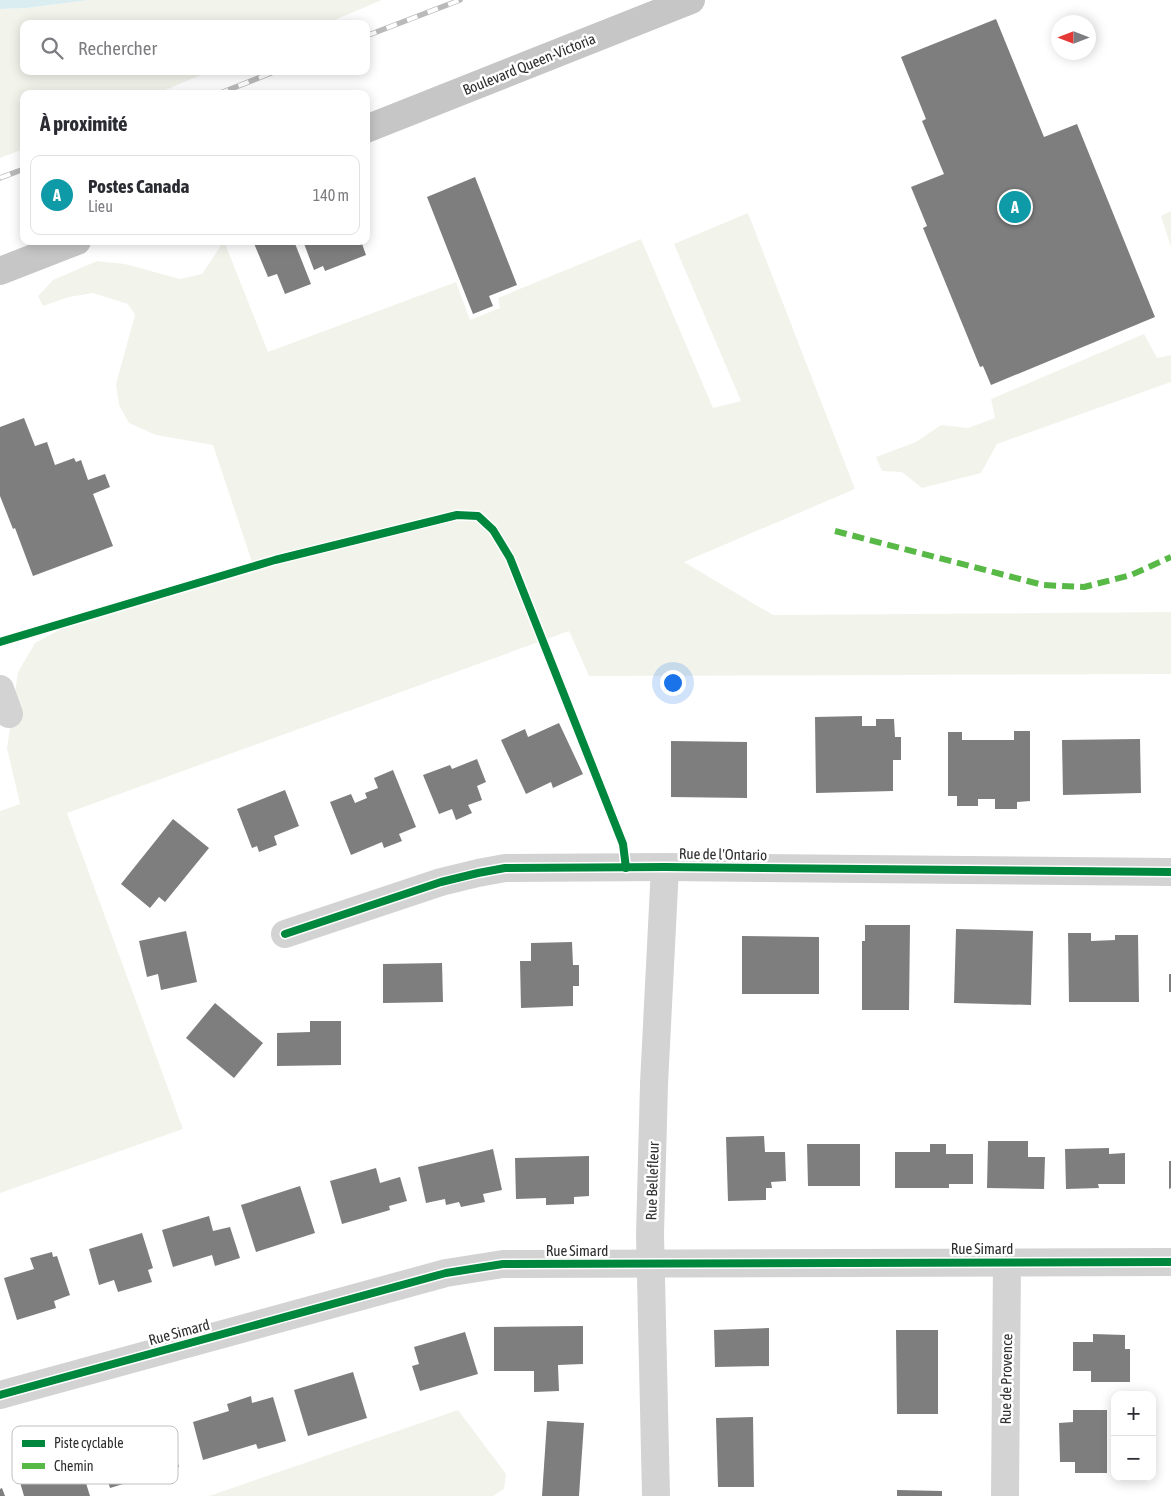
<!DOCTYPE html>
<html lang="fr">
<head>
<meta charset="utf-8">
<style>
  :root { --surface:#fff; --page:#f2f2f3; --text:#2b2b33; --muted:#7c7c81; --line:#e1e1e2; --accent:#111827 }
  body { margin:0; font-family:"Asap Condensed",sans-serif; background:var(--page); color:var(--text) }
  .controls { position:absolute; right:15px; bottom:15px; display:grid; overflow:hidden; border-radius:10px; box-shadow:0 2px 12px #0003 }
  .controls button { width:45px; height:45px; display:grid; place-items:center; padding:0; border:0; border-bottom:1px solid var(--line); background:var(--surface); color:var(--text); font:25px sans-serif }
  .compass { position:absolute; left:1051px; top:15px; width:45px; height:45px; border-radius:50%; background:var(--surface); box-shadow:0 2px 12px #0003; rotate:270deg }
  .you { position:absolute; left:672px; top:682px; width:18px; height:18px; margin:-12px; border:4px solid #fff; border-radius:50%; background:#1a73e8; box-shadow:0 0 0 8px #1a73e833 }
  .badge { display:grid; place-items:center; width:32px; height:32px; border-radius:50%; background:var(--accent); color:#fff; font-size:16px; font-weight:700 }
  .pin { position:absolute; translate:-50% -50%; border:2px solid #fff; box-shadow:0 1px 5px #0006 }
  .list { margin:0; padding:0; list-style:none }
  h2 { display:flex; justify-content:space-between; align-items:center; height:65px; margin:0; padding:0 20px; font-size:21px }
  h2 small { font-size:16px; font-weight:400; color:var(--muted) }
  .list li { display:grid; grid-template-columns:32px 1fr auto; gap:15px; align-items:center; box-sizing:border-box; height:80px; margin:0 10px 10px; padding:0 10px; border:1px solid var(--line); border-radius:10px }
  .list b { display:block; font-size:19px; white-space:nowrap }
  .list p { margin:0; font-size:16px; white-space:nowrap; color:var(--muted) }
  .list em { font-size:16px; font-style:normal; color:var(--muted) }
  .icon { flex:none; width:28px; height:28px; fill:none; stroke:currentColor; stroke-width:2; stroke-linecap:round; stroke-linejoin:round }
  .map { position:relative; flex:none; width:1171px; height:1496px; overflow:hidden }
  .search { position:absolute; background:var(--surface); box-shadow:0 2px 12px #0003; left:20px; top:20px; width:350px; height:55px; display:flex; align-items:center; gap:12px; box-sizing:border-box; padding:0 18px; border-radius:10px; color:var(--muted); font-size:19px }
  .panel { position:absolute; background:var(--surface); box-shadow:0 2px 12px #0003; left:20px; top:90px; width:350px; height:155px; border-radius:10px }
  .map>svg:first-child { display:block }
  .green { fill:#f2f4ec }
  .water { fill:#daedf0 }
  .building { fill:#7e7e7e }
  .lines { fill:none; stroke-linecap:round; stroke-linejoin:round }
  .minor { stroke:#d3d3d3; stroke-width:28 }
  .primary { stroke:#c6c6c6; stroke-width:28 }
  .rail-casing { stroke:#bababa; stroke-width:5.5 }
  .rail { stroke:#fff; stroke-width:4; stroke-dasharray:11; stroke-linecap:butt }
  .quiet { stroke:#58b947; stroke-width:6; stroke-dasharray:12 6; stroke-linecap:butt }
  .cycleway-casing { stroke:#fff; stroke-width:11 }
  .cycleway { stroke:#00873e; stroke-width:8 }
  .labels { text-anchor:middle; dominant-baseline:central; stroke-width:5; stroke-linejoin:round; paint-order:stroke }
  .street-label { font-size:15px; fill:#2e2e2e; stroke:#fff }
  .key { fill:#fff; stroke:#c0c0c0; stroke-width:1 }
  .key-label { font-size:14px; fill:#2e2e2e }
</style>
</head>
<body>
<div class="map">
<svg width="1171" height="1496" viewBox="0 0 1171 1496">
  <rect width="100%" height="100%" fill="#fff"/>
  <g class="green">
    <path d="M 88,0 L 382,0 L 325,24 L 24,24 L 24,71 L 210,71 L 156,94 L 24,94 L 24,149 L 0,158 L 0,9 L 27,8 Z"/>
    <path d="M 1171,211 L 1171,247 L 1161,216 Z"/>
    <path d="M 748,213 L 855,489 L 684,562 L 773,615 L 1171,612 L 1171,674 L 589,676 L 569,631 L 67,813 L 183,1129 L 0,1193 L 0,811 L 20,804 L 7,748 L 18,672 L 35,643 L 107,604 L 252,562 L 213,445 L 156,435 L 129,423 L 119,405 L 116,384 L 135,315 L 128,304 L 93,293 L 69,297 L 43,306 L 38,296 L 53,280 L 97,261 L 125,264 L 180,279 L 202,274 L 224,241 L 268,352 L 456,282 L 470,320 L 500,308 L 498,298 L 641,239 L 713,408 L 741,401 L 674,244 Z"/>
    <path d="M 1144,334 L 1157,358 L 1171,355 L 1171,382 L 997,444 L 981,473 L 922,488 L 902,472 L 882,471 L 876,457 L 916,442 L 941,425 L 968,428 L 995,418 L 991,399 Z"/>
    <path d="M 458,1410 L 506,1474 L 504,1489 L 493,1496 L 209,1496 Z"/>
  </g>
  <path class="water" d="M 0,0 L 88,0 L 27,8 L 0,9 Z"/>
  <g class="building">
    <path d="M 996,19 L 1044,137 L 1077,124 L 1155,317 L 991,385 L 983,366 L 980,367 L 923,228 L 927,226 L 911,187 L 944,174 L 922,121 L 926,119 L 901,57 Z"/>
    <path d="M 475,177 L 517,285 L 489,296 L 493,306 L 473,314 L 427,197 Z"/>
    <path d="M 253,241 L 294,241 L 311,284 L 285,294 L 277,274 L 268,277 Z"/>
    <path d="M 303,241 L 361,241 L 366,255 L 325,271 L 323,266 L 314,270 Z"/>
    <path d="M 24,418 L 35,446 L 47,442 L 55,465 L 74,458 L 76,462 L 81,460 L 88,480 L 105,474 L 110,487 L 93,494 L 113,546 L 33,576 L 15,528 L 13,529 L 0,496 L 0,427 Z"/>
    <path d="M 862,716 L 862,726 L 876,726 L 876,719 L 894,719 L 895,737 L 901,737 L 901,760 L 893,760 L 893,791 L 816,793 L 815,717 Z"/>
    <path d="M 559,723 L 583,774 L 553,788 L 551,782 L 526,794 L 501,740 L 525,729 L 528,737 Z"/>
    <path d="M 1014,731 L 1030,731 L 1030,801 L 1017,802 L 1017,809 L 995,809 L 995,799 L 978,799 L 978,806 L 957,806 L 957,796 L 948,796 L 948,732 L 962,732 L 962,740 L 1014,740 Z"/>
    <path d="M 1140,739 L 1141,793 L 1063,795 L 1062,740 Z"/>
    <path d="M 671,741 L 747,742 L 747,798 L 671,797 Z"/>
    <path d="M 477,759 L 486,782 L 477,786 L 482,800 L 468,805 L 472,813 L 456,820 L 452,809 L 439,814 L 423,775 L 450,765 L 452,769 Z"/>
    <path d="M 393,770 L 416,827 L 399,834 L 402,841 L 384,848 L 382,842 L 351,855 L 330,802 L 351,794 L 355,803 L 367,798 L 365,793 L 378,788 L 374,778 Z"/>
    <path d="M 285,790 L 299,826 L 274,836 L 277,845 L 259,852 L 257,846 L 252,848 L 237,809 Z"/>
    <path d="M 173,819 L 209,848 L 165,902 L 159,897 L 150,908 L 121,884 Z"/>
    <path d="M 865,925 L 910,925 L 909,1010 L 862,1010 L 862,941 L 865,941 Z"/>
    <path d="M 956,929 L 1033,931 L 1031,1005 L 954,1003 Z"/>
    <path d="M 186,931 L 197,982 L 161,990 L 158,974 L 147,977 L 139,941 Z"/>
    <path d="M 1068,933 L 1091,933 L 1091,941 L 1115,940 L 1115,935 L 1138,935 L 1139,1002 L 1069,1002 Z"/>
    <path d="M 742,936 L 819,937 L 819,994 L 742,994 Z"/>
    <path d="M 572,942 L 573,965 L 579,965 L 579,986 L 573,986 L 573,1006 L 521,1008 L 520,961 L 531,961 L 531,943 Z"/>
    <path d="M 442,963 L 443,1002 L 383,1003 L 383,964 Z"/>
    <rect x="1169" y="974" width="2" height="18"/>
    <path d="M 215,1003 L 263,1043 L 234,1078 L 186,1038 Z"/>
    <path d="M 310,1021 L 341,1021 L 341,1065 L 277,1066 L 277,1033 L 310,1032 Z"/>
    <path d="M 764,1136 L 765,1152 L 785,1152 L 786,1181 L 771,1182 L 772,1188 L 766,1188 L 766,1200 L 728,1201 L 726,1137 Z"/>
    <path d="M 988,1141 L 1028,1141 L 1028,1157 L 1045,1157 L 1044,1189 L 987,1188 Z"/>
    <path d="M 807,1144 L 860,1144 L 860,1186 L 808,1186 Z"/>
    <path d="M 930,1144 L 946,1144 L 946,1154 L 973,1154 L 973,1184 L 949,1184 L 949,1188 L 895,1188 L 895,1152 L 930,1152 Z"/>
    <path d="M 1109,1148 L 1109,1154 L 1125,1153 L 1125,1184 L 1098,1184 L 1099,1188 L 1066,1189 L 1065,1149 Z"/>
    <path d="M 493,1149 L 502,1190 L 483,1194 L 485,1202 L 461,1207 L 459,1202 L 446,1205 L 445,1199 L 426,1203 L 418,1167 Z"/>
    <path d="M 589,1156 L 589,1196 L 574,1197 L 574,1204 L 546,1205 L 546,1198 L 516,1199 L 515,1158 Z"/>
    <path d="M 1169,1161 L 1171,1161 L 1171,1188 L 1169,1189 Z"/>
    <path d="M 376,1168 L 380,1183 L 400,1177 L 407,1201 L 389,1206 L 390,1210 L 342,1224 L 330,1181 Z"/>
    <path d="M 300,1186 L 315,1233 L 256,1252 L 241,1205 Z"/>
    <path d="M 209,1216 L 213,1231 L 230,1227 L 240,1258 L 215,1266 L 212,1255 L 173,1267 L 162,1230 Z"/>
    <path d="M 142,1233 L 153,1268 L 148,1270 L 152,1282 L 118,1292 L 114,1280 L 99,1285 L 89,1249 Z"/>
    <path d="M 52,1252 L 53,1257 L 57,1256 L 70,1295 L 54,1301 L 56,1308 L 17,1320 L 4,1278 L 34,1269 L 30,1258 Z"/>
    <path d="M 583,1326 L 583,1364 L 558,1365 L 559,1391 L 534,1392 L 534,1371 L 494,1371 L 494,1327 Z"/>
    <path d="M 769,1328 L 769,1366 L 715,1367 L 714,1330 Z"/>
    <path d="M 896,1330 L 938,1330 L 938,1414 L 897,1414 Z"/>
    <path d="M 465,1332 L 478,1374 L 420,1391 L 412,1366 L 419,1364 L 414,1347 Z"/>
    <path d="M 1093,1334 L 1125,1335 L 1125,1349 L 1130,1349 L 1130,1382 L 1091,1382 L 1091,1371 L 1073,1371 L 1073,1342 L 1093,1342 Z"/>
    <path d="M 353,1372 L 367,1418 L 308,1436 L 294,1390 Z"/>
    <path d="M 251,1396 L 252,1403 L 273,1397 L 286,1441 L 258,1449 L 256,1444 L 203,1460 L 193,1422 L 229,1411 L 227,1404 Z"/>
    <path d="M 1073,1410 L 1107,1410 L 1107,1473 L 1075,1473 L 1075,1462 L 1060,1462 L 1059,1423 L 1073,1422 Z"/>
    <path d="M 753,1417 L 754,1487 L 718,1487 L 716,1418 Z"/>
    <path d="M 547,1421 L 584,1423 L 579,1496 L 542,1496 Z"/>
    <path d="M 167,1427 L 179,1467 L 110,1488 L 99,1454 L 120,1448 L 118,1442 Z"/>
    <path d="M 77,1454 L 90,1496 L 24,1496 L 17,1472 Z"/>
    <path d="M 2,1488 L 5,1496 L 0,1496 L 0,1489 Z"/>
    <path d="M 897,1490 L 942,1491 L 942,1496 L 897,1496 Z"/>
  </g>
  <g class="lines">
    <g class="minor">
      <path d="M 0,689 L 9,714"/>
      <path d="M 285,934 L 441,882 L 478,873 L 505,868 L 665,867 L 1171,872"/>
      <path d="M 0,1395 L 446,1273 L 503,1264 L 1171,1262"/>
      <path d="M 656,1496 L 650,1234 L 654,1084 L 665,867"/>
      <path d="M 1005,1496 L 1007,1261"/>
    </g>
    <g class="primary">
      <path d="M 366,129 L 691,0"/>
      <path d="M 0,271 L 77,241"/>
    </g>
    <g class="rail-casing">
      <g id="rail">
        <path d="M 366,36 L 460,0"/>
        <path d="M 218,94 L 276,71"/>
        <path d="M 0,178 L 24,169"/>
      </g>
    </g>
    <use href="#rail" class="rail"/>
    <path class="quiet" d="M 835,531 L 1043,585 L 1084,587 L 1131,575 L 1171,557"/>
    <g class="cycleway-casing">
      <g id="cycleway">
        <path d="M 0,642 L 275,560 L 457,515 L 478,516 L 493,530 L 510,558 L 623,844 L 626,868"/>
        <path d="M 285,934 L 441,882 L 478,873 L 505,868 L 665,867 L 1171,872"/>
        <path d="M 0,1395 L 446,1273 L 503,1264 L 1171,1262"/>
      </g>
    </g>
    <use href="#cycleway" class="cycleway"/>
  </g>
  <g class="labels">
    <g class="street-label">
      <text transform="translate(529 64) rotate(-22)">Boulevard Queen-Victoria</text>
      <text transform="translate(723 854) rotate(1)">Rue de l'Ontario</text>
      <text transform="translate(652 1181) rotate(-88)">Rue Bellefleur</text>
      <text x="982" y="1248">Rue Simard</text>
      <text x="577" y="1250">Rue Simard</text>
      <text transform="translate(179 1332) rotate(-15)">Rue Simard</text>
      <text transform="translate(1006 1379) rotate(-89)">Rue de Provence</text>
    </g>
  </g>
  <rect x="12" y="1426" width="166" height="58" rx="8" class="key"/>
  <rect x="22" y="1440" width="23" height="7" fill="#00873e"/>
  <rect x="22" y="1463" width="23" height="6" fill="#58b947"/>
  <g class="key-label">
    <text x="54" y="1448">Piste cyclable</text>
    <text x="54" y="1471">Chemin</text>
  </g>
</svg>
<div class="controls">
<button>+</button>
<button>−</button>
</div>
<svg class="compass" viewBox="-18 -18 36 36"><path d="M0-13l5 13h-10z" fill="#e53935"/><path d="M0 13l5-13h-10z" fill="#7c7c81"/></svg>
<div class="you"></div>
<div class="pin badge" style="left:1015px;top:207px;background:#0f9aa8">A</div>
<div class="search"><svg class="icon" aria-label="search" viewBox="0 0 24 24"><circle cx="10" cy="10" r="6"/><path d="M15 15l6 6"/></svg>Rechercher</div>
<section class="panel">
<h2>À proximité<small></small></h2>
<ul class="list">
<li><span class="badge" style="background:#0f9aa8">A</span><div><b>Postes Canada</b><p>Lieu</p></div><em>140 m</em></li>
</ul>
</section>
</div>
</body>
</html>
